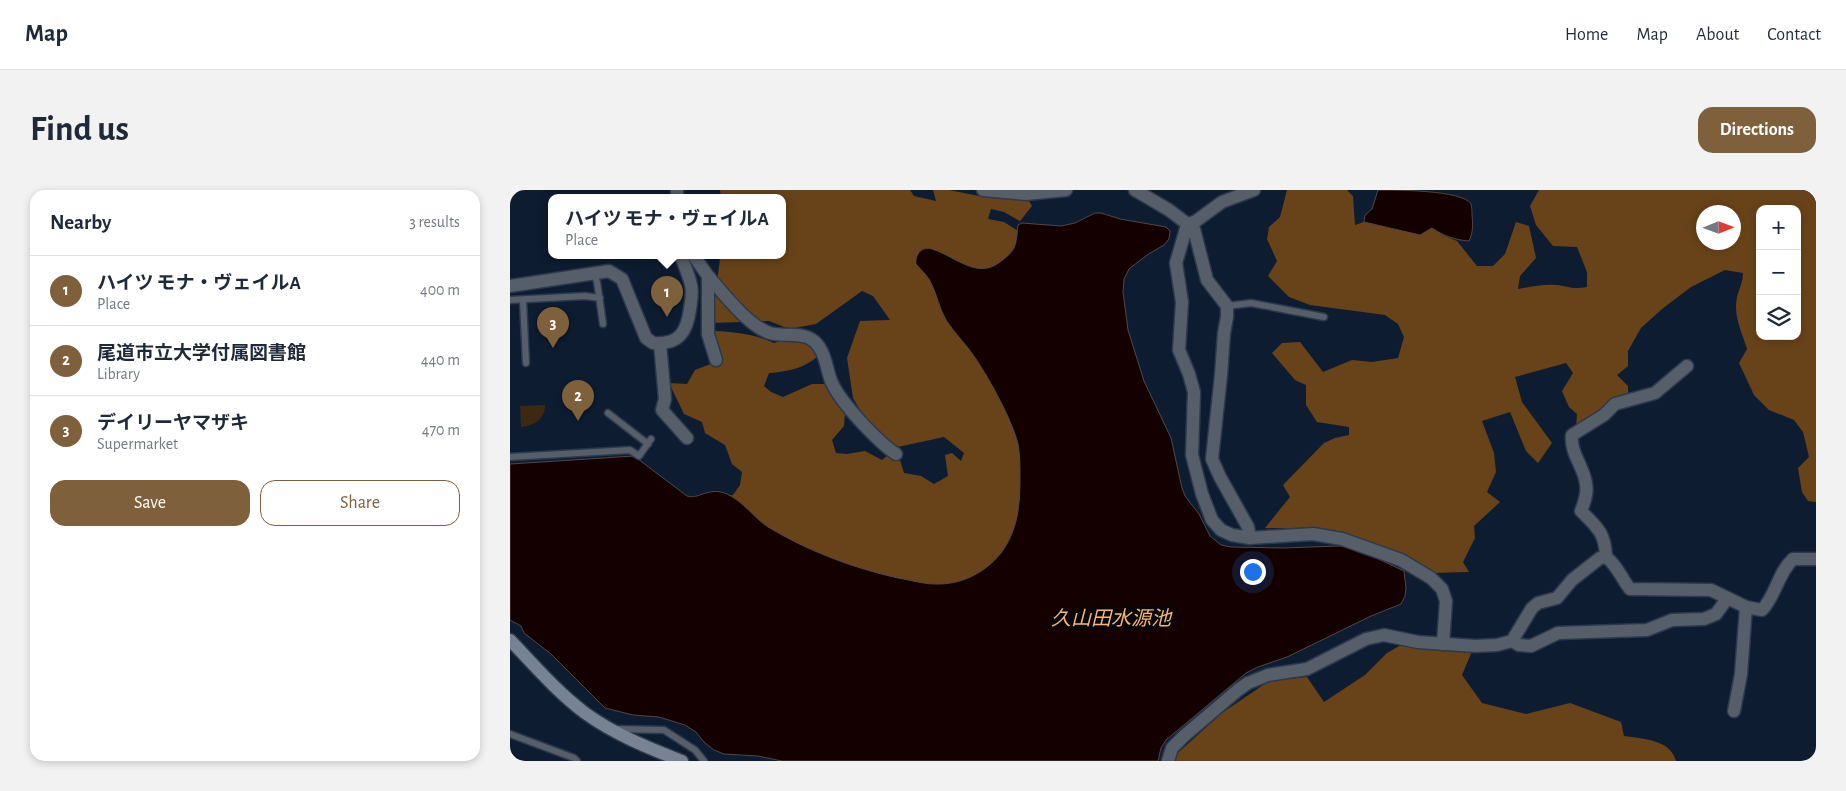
<!DOCTYPE html>
<html lang="en">
<head>
<meta charset="utf-8">
<style>
  :root { --surface:#fff; --page:#f2f2f3; --text:#1f2937; --muted:#747a83; --line:#e0e1e3; --accent:#7f603d }
  body { margin:0; font-family:"Alegreya Sans","Noto Sans JP",sans-serif; background:var(--page); color:var(--text) }
  .controls { position:absolute; right:15px; top:15px; display:grid; overflow:hidden; border-radius:10px; box-shadow:0 2px 8px #0003 }
  .controls button { width:45px; height:45px; display:grid; place-items:center; padding:0; border:0; border-bottom:1px solid var(--line); background:var(--surface); color:var(--text); font:25px sans-serif }
  .compass { position:absolute; left:1186px; top:15px; width:45px; height:45px; border-radius:50%; background:var(--surface); box-shadow:0 2px 8px #0003; rotate:89deg }
  .you { position:absolute; left:742px; top:381px; width:18px; height:18px; margin:-12px; border:4px solid #fff; border-radius:50%; background:#1a73e8; box-shadow:0 0 0 8px #1a73e833 }
  .badge { display:grid; place-items:center; width:32px; height:32px; border-radius:50%; background:var(--accent); color:#fff; font-size:16px; font-weight:700 }
  .pin { position:absolute; translate:-50% -41px; filter:drop-shadow(0 1px 2px #0008) }
  .pin::after { content:''; position:absolute; top:26px; width:18px; height:15px; background:inherit; clip-path:polygon(0 0,100% 0,50% 100%) }
  .popup { position:absolute; left:38px; top:4px; width:238px; height:65px; box-sizing:border-box; display:grid; place-content:center; border-radius:10px; background:var(--surface); filter:drop-shadow(0 1px 4px #0005); font-size:16px; white-space:nowrap; color:var(--muted) }
  .popup b { font-size:19px; color:var(--text) }
  .popup::after { content:''; position:absolute; left:50%; top:100%; margin-left:-10px; border:10px solid transparent; border-top-color:var(--surface) }
  .list { margin:0; padding:0; list-style:none }
  h2 { display:flex; justify-content:space-between; align-items:center; height:65px; margin:0; padding:0 20px; font-size:21px }
  h2 small { font-size:16px; font-weight:400; color:var(--muted) }
  .list li { display:grid; grid-template-columns:32px 1fr auto; gap:15px; align-items:center; box-sizing:border-box; height:70px; padding:0 20px; border-top:1px solid var(--line) }
  .list b { display:block; font-size:19px; white-space:nowrap }
  .list p { margin:0; font-size:16px; white-space:nowrap; color:var(--muted) }
  .list em { font-size:16px; font-style:normal; color:var(--muted) }
  .actions { display:flex; gap:10px; padding:15px 20px }
  .actions a { flex:1; padding:11px 0; border:1px solid var(--accent); border-radius:15px; text-align:center; font-size:18px; color:var(--accent) }
  .actions .main { background:var(--accent); color:#fff }
  .icon { flex:none; width:28px; height:28px; fill:none; stroke:currentColor; stroke-width:2; stroke-linecap:round; stroke-linejoin:round }
  .map { position:relative; flex:none; width:1306px; height:571px; overflow:hidden; border-radius:15px }
  header { display:flex; align-items:center; gap:30px; box-sizing:border-box; height:70px; padding:0 25px; background:var(--surface); border-bottom:1px solid var(--line) }
  header strong { font-size:24px }
  nav { display:flex; gap:28px; margin-inline-start:auto; font-size:18px }
  .intro { display:flex; align-items:center; justify-content:space-between; box-sizing:border-box; height:120px; padding:0 30px }
  h1 { margin:0; font-size:35px }
  .button { padding:12px 22px; border-radius:15px; background:var(--accent); color:#fff; font-size:18px; font-weight:700 }
  main { display:flex; gap:30px; padding:0 30px }
  aside { flex:1; background:var(--surface); border-radius:15px; box-shadow:0 2px 8px #0003 }
  .map>svg:first-child { display:block }
  .green { fill:#3e2811 }
  .forest { fill:#684319; fill-rule:evenodd }
  .water { fill:#150000; stroke:#52464b }
  .lines { fill:none; stroke-linecap:round; stroke-linejoin:round }
  .lane-casing { stroke:#2c394d; stroke-width:9 }
  .street-casing { stroke:#2c394d; stroke-width:15 }
  .secondary-casing { stroke:#2c394d; stroke-width:15 }
  .lane { stroke:#565e69; stroke-width:6 }
  .street { stroke:#565e69; stroke-width:12 }
  .secondary { stroke:#778395; stroke-width:12 }
  .labels { text-anchor:middle; dominant-baseline:central; stroke-width:5; stroke-linejoin:round; paint-order:stroke }
  .water-label { font-size:20px; font-style:italic; fill:#feb568; stroke:#03070f }
</style>
</head>
<body>
<header>
<strong>Map</strong>
<nav><a>Home</a><a>Map</a><a>About</a><a>Contact</a></nav>
</header>
<div class="intro"><h1>Find us</h1><a class="button">Directions</a></div>
<main>
<aside>
<h2>Nearby<small>3 results</small></h2>
<ul class="list">
<li><span class="badge">1</span><div><b>ハイツ モナ・ヴェイルA</b><p>Place</p></div><em>400 m</em></li>
<li><span class="badge">2</span><div><b>尾道市立大学付属図書館</b><p>Library</p></div><em>440 m</em></li>
<li><span class="badge">3</span><div><b>デイリーヤマザキ</b><p>Supermarket</p></div><em>470 m</em></li>
</ul>
<div class="actions"><a class="main">Save</a><a>Share</a></div>
</aside>
<div class="map">
<svg width="1306" height="571" viewBox="0 0 1306 571">
  <rect width="100%" height="100%" fill="#0e1c31"/>
  <path class="green" d="M 35,215 C 35,229 24,236 11,237 L 10,216 Z"/>
  <g class="forest">
    <path d="M 210,0 L 400,0 L 404,6 L 426,11 L 423,0 L 439,0 L 474,7 L 517,8 L 522,16 L 510,31 L 494,22 L 481,19 L 478,29 L 494,32 L 508,41 L 513,37 L 465,145 L 522,279 L 508,337 L 473,396 L 344,392 L 204,306 L 223,305 L 230,295 L 232,282 L 222,274 L 215,255 L 195,243 L 192,232 L 174,224 L 159,193 L 177,194 L 185,180 L 208,171 L 204,141 C 226,142 244,144 264,153 L 289,145 L 306,153 L 308,166 C 295,178 277,182 259,183 L 254,196 L 261,202 L 273,207 L 302,194 L 319,194 L 335,222 L 334,236 L 322,250 L 326,263 L 337,264 L 355,261 L 372,270 L 378,265 L 390,270 L 394,283 L 411,286 L 424,294 L 438,286 L 435,265 L 442,263 L 451,271 L 454,263 L 434,247 L 383,258 L 357,232 L 343,208 L 337,168 L 350,131 L 380,130 L 363,106 L 352,101 L 306,134 L 279,139 L 259,131 L 201,133 C 202,110 209,88 210,66 L 272,66 L 272,8 L 211,8 Z"/>
    <path d="M 777,0 L 837,0 L 843,6 L 845,35 L 854,32 L 910,45 L 922,38 L 933,45 L 947,51 L 967,76 L 983,76 L 995,64 L 1006,32 L 1019,36 L 1026,68 L 1010,86 L 1008,99 C 1020,97 1033,94 1045,95 C 1059,96 1061,100 1077,97 L 1077,82 L 1067,57 L 1043,56 L 1026,35 L 1020,16 L 1029,0 L 1306,0 L 1306,312 L 1298,311 L 1292,302 L 1288,278 L 1299,267 L 1293,242 L 1284,230 L 1259,220 L 1244,205 L 1229,173 L 1237,159 C 1232,142 1223,126 1227,107 C 1229,99 1233,92 1233,83 L 1215,80 L 1181,97 L 1152,119 L 1131,138 L 1118,161 L 1118,176 L 1107,185 L 1118,196 L 1118,204 L 1066,238 L 1067,224 L 1059,217 L 1052,201 L 1063,183 L 1056,173 L 1005,187 L 1012,212 L 1042,253 L 1028,273 L 1016,261 L 1000,222 L 972,231 L 984,263 L 986,282 L 977,302 L 990,312 L 964,336 L 965,348 L 953,372 L 959,382 L 921,383 L 799,339 L 755,338 L 780,307 L 773,295 L 814,253 L 825,248 L 839,245 L 839,237 L 807,232 L 796,215 L 796,195 L 785,190 L 762,163 L 772,153 L 790,152 L 813,182 L 842,170 L 862,172 L 888,168 L 894,147 L 888,134 L 875,125 L 800,115 L 779,107 L 758,86 L 767,71 L 757,49 L 759,37 L 770,27 ZM 1250,19 L 1287,19 L 1287,146 L 1250,146 ZM 1194,22 L 1224,22 L 1224,52 L 1194,52 Z"/>
    <path d="M 891,455 L 912,455 L 963,459 L 952,485 L 972,513 L 1016,524 L 1060,513 L 1111,532 L 1114,546 C 1133,549 1160,549 1166,571 L 660,571 L 660,570 L 712,523 L 759,491 L 797,487 L 814,512 L 855,485 L 877,463 Z"/>
  </g>
  <g class="water">
    <path d="M 868,0 C 886,0 953,0 961,14 C 962,17 962,22 962,25 C 963,35 963,43 959,51 C 945,50 934,46 922,38 L 910,45 L 854,32 L 855,25 L 862,19 Z"/>
    <path d="M 585,23 L 591,23 L 610,29 L 656,37 L 660,41 L 659,49 L 654,55 L 637,65 L 619,79 L 614,89 L 613,102 L 618,140 L 634,191 L 661,248 L 672,298 L 675,306 L 689,324 L 700,346 L 711,355 L 721,357 L 773,358 L 829,356 L 845,358 L 894,381 L 896,398 L 895,406 L 891,414 L 861,426 L 777,467 L 748,477 L 736,483 L 656,550 L 651,558 L 648,571 L 272,571 L 248,566 L 214,564 L 204,560 L 194,552 L 186,542 L 175,535 L 149,527 L 123,525 L 95,518 L 41,464 L 14,443 L 11,436 L 0,430 L 0,274 L 124,266 L 177,306 C 189,310 198,296 217,304 C 234,312 243,327 258,337 C 298,361 343,378 388,388 C 400,390 413,394 425,394 C 451,395 475,383 491,363 C 508,340 510,315 510,288 C 510,276 510,265 508,254 C 502,230 480,190 466,169 C 457,155 445,144 436,130 C 429,118 427,104 420,91 C 417,85 411,80 406,74 C 405,64 412,56 422,59 C 445,66 467,90 490,72 C 495,68 501,64 504,58 C 507,52 507,42 508,35 L 512,33 L 551,36 L 565,33 Z"/>
  </g>
  <g class="lines">
    <g class="lane-casing">
      <g id="lane">
        <path d="M 84,84 L 87,92 L 93,134"/>
        <path d="M 0,110 L 75,106 L 90,108"/>
        <path d="M 13,110 L 16,173"/>
        <path d="M 717,116 L 741,113 L 814,127"/>
        <path d="M 98,223 L 138,254"/>
        <path d="M 0,267 L 120,260 L 129,266 L 141,249"/>
        <path d="M 106,539 L 154,540 L 185,560 L 194,571"/>
        <path d="M 0,544 L 64,568 L 67,571"/>
      </g>
    </g>
    <g class="street-casing">
      <g id="street">
        <path d="M 473,0 L 516,4 L 556,0"/>
        <path d="M 625,0 L 659,20 L 684,39 L 697,90 L 717,116 L 717,127 L 714,143 L 711,185 L 702,269 L 710,287 L 738,337 L 740,348"/>
        <path d="M 744,0 L 712,12 L 686,31 L 677,35 L 666,73 L 672,112 L 669,160 L 679,184 L 684,202 L 682,265 L 692,304 L 702,330 L 711,340 L 722,345 L 740,348 L 803,344 L 832,349 L 891,370 L 921,388 L 932,399 L 936,411 L 933,454"/>
        <path d="M 167,8 L 167,0"/>
        <path d="M 184,66 L 198,86 L 198,144 L 206,170"/>
        <path d="M 198,86 C 213,103 239,137 260,143 C 272,147 290,142 301,149 C 316,158 316,180 322,193 C 331,213 368,252 386,264"/>
        <path d="M 0,96 L 99,81 L 112,89 L 136,148 L 143,153 C 169,155 177,142 180,119 C 181,111 183,103 181,95 C 179,85 174,75 171,66"/>
        <path d="M 150,154 L 155,209 L 152,220 L 177,248"/>
        <path d="M 1096,367 C 1095,343 1088,338 1071,321 C 1074,313 1078,304 1076,294 C 1074,276 1060,264 1062,245 L 1094,225 L 1105,214 L 1145,203 L 1177,176"/>
        <path d="M 1236,417 L 1252,420 C 1266,405 1268,383 1283,369 L 1306,369"/>
        <path d="M 1002,451 L 1009,455 L 1021,456 L 1048,443 L 1137,440 L 1162,430 L 1194,429 L 1206,424 L 1217,409"/>
        <path d="M 658,571 L 662,558 L 674,546 L 728,500 L 738,493 L 758,485 L 797,479 L 856,449 L 874,445 L 908,452 L 965,456 L 987,455 L 1002,451 L 1022,418 L 1028,413 L 1047,408 L 1062,390 L 1090,368 L 1096,367 C 1108,376 1111,388 1120,399 L 1201,400 L 1236,417 L 1231,484 L 1224,521"/>
      </g>
    </g>
    <g class="secondary-casing">
      <path id="secondary" d="M 0,450 C 24,475 47,502 75,523 C 104,544 138,558 172,571"/>
    </g>
    <use href="#lane" class="lane"/>
    <use href="#street" class="street"/>
    <use href="#secondary" class="secondary"/>
  </g>
  <g class="labels">
    <g class="water-label">
      <text x="601" y="429">久山田水源池</text>
    </g>
  </g>
</svg>
<div class="controls">
<button>+</button>
<button>−</button>
<button><svg class="icon" aria-label="layers" viewBox="0 0 24 24"><path d="M12 4l9 5-9 5-9-5zM3 14l9 5 9-5"/></svg></button>
</div>
<svg class="compass" viewBox="-18 -18 36 36"><path d="M0-13l5 13h-10z" fill="#e53935"/><path d="M0 13l5-13h-10z" fill="#747a83"/></svg>
<div class="you"></div>
<div class="pin badge" style="left:157px;top:127px">1</div>
<div class="popup"><b>ハイツ モナ・ヴェイルA</b>Place</div>
<div class="pin badge" style="left:68px;top:231px">2</div>
<div class="pin badge" style="left:43px;top:158px">3</div>
</div>
</main>
</body>
</html>
